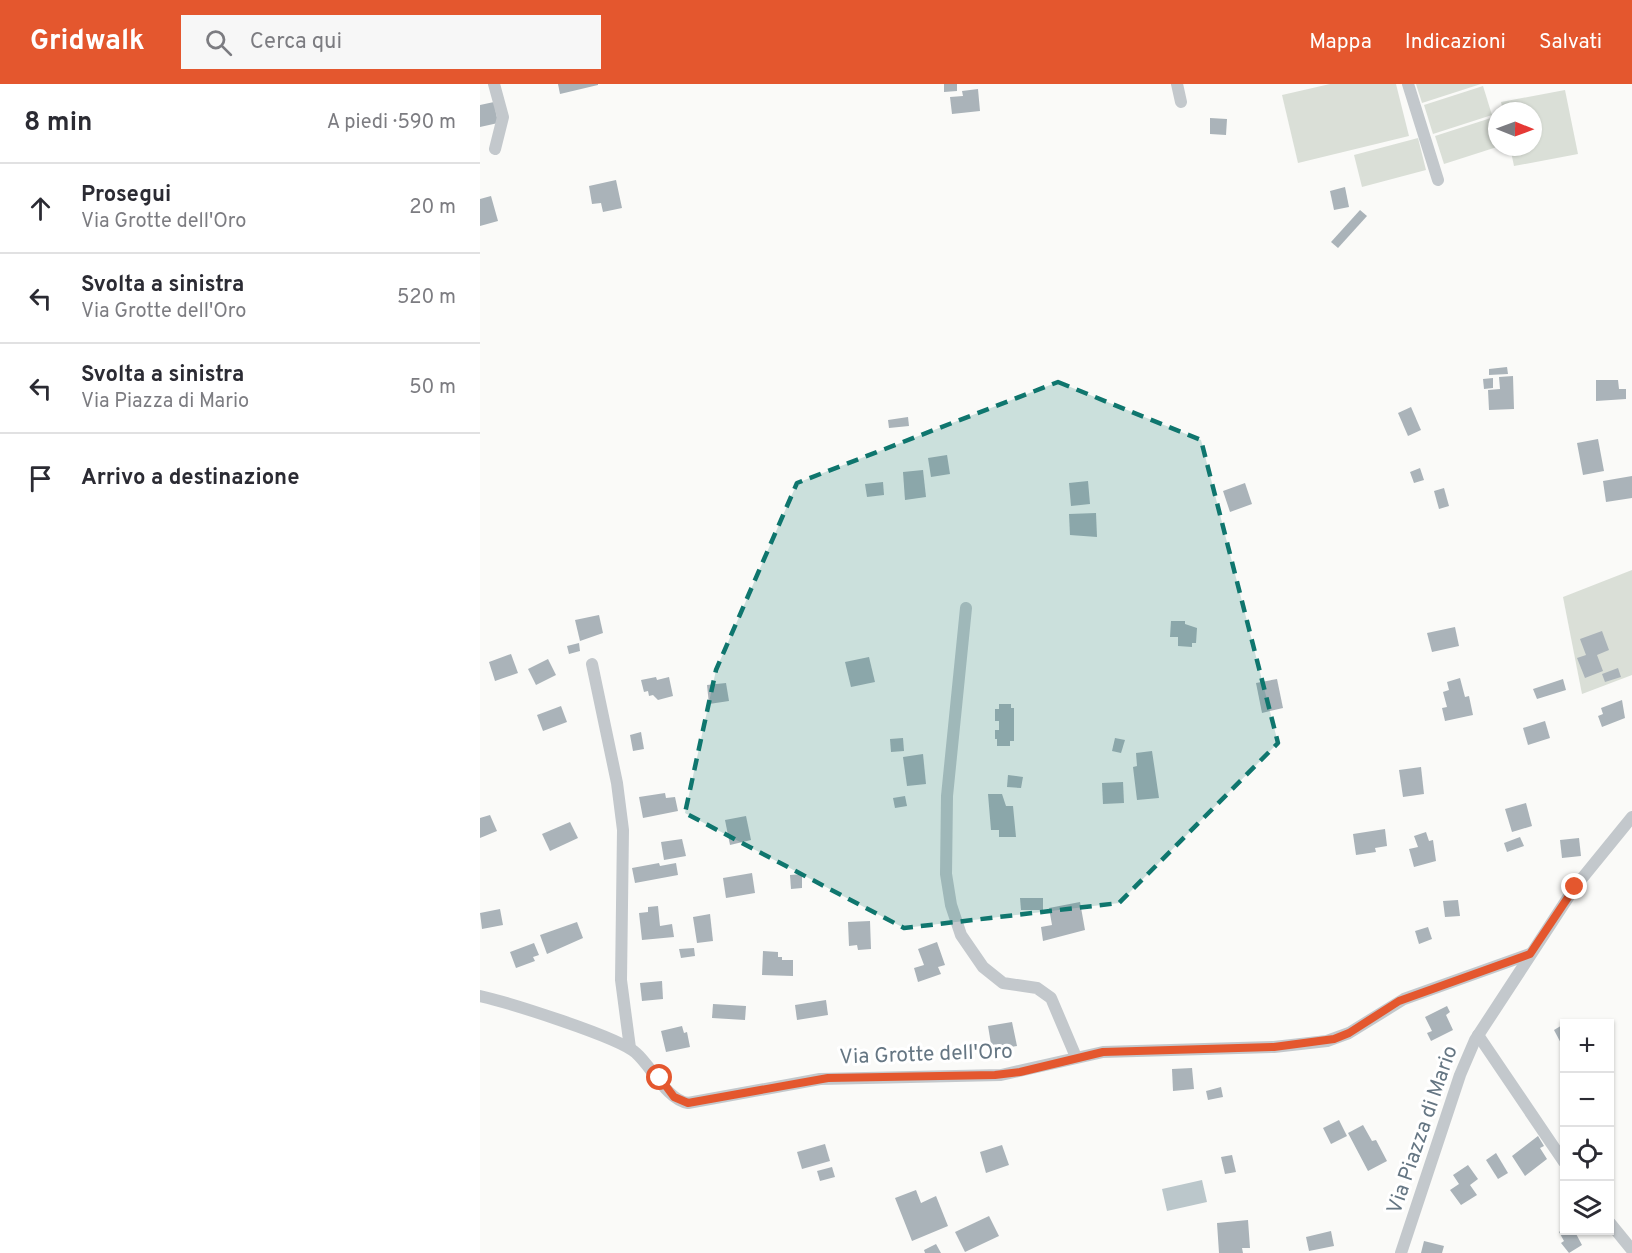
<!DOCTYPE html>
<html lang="it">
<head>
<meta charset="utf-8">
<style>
  :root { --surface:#fff; --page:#f7f7f7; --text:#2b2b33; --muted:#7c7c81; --line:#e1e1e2; --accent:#e4572e }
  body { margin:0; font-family:Overpass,sans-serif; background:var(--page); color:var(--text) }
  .controls { position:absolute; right:18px; bottom:18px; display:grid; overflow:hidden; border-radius:0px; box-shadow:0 2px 4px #0004 }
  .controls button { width:54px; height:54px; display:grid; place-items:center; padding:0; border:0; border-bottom:2px solid var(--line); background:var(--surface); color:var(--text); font:30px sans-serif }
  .compass { position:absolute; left:1008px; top:18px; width:54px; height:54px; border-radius:50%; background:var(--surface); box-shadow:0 2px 4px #0004; rotate:91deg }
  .stop { position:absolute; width:18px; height:18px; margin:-14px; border:4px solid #e4572e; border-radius:50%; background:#fff }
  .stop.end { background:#e4572e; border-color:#fff; box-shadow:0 2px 6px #0008 }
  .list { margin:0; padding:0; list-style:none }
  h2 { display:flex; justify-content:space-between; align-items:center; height:78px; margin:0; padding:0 24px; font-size:26px }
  h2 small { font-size:20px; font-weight:400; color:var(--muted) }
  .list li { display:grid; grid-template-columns:39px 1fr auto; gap:18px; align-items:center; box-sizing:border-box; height:90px; padding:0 24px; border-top:2px solid var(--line) }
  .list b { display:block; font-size:22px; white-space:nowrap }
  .list p { margin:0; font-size:20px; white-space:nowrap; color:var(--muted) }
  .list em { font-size:20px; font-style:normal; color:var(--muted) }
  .icon { flex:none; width:33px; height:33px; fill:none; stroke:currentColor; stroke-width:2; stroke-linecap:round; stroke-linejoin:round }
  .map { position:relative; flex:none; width:1152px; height:1169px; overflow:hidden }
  header { display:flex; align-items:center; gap:36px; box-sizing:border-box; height:84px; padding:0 30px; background:var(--accent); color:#fff }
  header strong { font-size:28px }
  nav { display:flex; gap:33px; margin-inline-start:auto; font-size:21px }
  .search { width:420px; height:54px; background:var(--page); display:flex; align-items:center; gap:15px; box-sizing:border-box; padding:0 21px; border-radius:0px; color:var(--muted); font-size:22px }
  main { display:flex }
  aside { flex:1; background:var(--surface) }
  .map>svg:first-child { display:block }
  .green { fill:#dadfd7 }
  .water { fill:#bbc7cb }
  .building { fill:#aab3b9 }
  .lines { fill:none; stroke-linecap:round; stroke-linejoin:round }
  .street { stroke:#c3c8cc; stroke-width:12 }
  .route { stroke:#e4572e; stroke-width:8 }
  .marked { fill:#0f766e; fill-opacity:0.2; stroke:#0f766e; stroke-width:4.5; stroke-dasharray:12 8; stroke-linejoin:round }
  .labels { text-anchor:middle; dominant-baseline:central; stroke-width:6; stroke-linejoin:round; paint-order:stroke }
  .street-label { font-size:21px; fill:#657683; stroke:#fff }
</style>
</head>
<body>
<header>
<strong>Gridwalk</strong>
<div class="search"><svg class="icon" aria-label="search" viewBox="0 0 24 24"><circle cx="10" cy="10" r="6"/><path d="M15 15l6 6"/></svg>Cerca qui</div>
<nav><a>Mappa</a><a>Indicazioni</a><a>Salvati</a></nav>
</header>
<main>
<aside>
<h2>8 min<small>A piedi · 590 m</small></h2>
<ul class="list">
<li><svg class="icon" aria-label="ahead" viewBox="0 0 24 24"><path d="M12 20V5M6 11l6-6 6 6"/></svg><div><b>Prosegui</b><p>Via Grotte dell'Oro</p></div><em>20 m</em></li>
<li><svg class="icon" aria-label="left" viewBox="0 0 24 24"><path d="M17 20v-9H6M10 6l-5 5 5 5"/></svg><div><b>Svolta a sinistra</b><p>Via Grotte dell'Oro</p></div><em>520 m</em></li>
<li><svg class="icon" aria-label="left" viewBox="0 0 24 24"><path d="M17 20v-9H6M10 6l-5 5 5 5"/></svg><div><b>Svolta a sinistra</b><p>Via Piazza di Mario</p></div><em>50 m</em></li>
<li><svg class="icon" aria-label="arrive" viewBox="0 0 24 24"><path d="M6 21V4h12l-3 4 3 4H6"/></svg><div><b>Arrivo a destinazione</b></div></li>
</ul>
</aside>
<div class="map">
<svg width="1152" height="1169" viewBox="0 0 1152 1169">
  <rect width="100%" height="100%" fill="#fafaf8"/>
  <g class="green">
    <path d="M 850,0 L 916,0 L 929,52 L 818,79 L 802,11 Z"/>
    <path d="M 936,0 L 1001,0 L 942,19 Z"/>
    <path d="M 1003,2 L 1012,31 L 953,50 L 944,21 Z"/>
    <path d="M 1085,6 L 1098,70 L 1034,82 L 1030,63 L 1053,63 L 1053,27 L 1023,27 L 1021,18 Z"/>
    <path d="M 1014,33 L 1017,63 L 964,80 L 955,52 Z"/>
    <path d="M 938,54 L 946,86 L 882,103 L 874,71 Z"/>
    <path d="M 1152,486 L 1152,591 L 1102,610 L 1083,513 Z"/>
  </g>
  <path class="water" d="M 722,1096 L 727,1118 L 687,1127 L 682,1105 Z"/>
  <g class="building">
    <path d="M 78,0 L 118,0 L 118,1 L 80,10 Z"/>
    <path d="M 464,0 L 477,0 L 477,7 L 464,8 Z"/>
    <path d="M 498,5 L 500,27 L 472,30 L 470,13 L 483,12 L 482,7 Z"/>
    <path d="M 14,18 L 18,39 L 0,43 L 0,21 Z"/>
    <path d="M 730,34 L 747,35 L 746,51 L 730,50 Z"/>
    <path d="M 136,96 L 142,124 L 123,128 L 121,119 L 112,120 L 109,102 Z"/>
    <path d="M 865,103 L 869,123 L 854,126 L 850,107 Z"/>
    <path d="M 11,112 L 18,137 L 0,142 L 0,115 Z"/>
    <path d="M 880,126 L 887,132 L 858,164 L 851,158 Z"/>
    <path d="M 1027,283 L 1028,290 L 1009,291 L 1009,285 Z"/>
    <path d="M 1033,292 L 1034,325 L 1009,326 L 1008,306 L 1020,305 L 1019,293 Z"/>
    <path d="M 1013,294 L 1013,304 L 1004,305 L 1003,295 Z"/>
    <path d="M 1116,296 L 1138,296 L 1139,305 L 1146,305 L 1146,315 L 1116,317 Z"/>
    <path d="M 931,323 L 941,346 L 928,352 L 918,329 Z"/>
    <path d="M 428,333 L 429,342 L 409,344 L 408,336 Z"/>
    <path d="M 1118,355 L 1124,387 L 1103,391 L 1097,359 Z"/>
    <path d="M 467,371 L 470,390 L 451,393 L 448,374 Z"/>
    <path d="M 940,384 L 944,396 L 934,399 L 930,388 Z"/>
    <path d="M 443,386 L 446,413 L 425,416 L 423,388 Z"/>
    <path d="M 1152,392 L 1152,414 L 1126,418 L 1123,397 Z"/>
    <path d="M 608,397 L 610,420 L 591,422 L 589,399 Z"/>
    <path d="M 403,398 L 404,411 L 387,413 L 385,400 Z"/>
    <path d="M 765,399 L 772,420 L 750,428 L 743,407 Z"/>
    <path d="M 964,404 L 969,422 L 959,425 L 954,407 Z"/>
    <path d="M 616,429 L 617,453 L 590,451 L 589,430 Z"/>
    <path d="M 119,531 L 123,549 L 100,557 L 95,536 Z"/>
    <path d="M 691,537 L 705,537 L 705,540 L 717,544 L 716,559 L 712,559 L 712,563 L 698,562 L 698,553 L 690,553 Z"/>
    <path d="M 975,543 L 979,562 L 952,568 L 947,549 Z"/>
    <path d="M 1122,547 L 1129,566 L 1117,571 L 1123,587 L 1105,594 L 1097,574 L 1106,571 L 1100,555 Z"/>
    <path d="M 99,559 L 100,567 L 89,570 L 87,562 Z"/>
    <path d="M 31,570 L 38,589 L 15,597 L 9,578 Z"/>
    <path d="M 389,573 L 395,598 L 371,603 L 365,578 Z"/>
    <path d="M 68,575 L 76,591 L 56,601 L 48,585 Z"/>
    <path d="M 1138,584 L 1141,593 L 1125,598 L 1122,590 Z"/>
    <path d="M 176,593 L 177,596 L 189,593 L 193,612 L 178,616 L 173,611 L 169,612 L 168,607 L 164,608 L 161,596 Z"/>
    <path d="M 980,594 L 985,613 L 989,612 L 993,631 L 965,637 L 962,624 L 967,623 L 963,608 L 969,606 L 967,598 Z"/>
    <path d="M 797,595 L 803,624 L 782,629 L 776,599 Z"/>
    <path d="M 1083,595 L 1086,606 L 1057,615 L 1053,605 Z"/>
    <path d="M 246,599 L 249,617 L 229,620 L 227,601 Z"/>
    <path d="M 1142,616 L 1145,634 L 1122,643 L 1118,632 L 1123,630 L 1121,624 Z"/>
    <path d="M 519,620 L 531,620 L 531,624 L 534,624 L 534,657 L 530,657 L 530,662 L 517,662 L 517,655 L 515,655 L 515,646 L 519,646 L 519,637 L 515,637 L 515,625 L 519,625 Z"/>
    <path d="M 81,622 L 87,638 L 63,647 L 57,631 Z"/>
    <path d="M 1065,637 L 1070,654 L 1048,661 L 1043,644 Z"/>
    <path d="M 161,648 L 164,665 L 153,667 L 150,651 Z"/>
    <path d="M 423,654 L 424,667 L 411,668 L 410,655 Z"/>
    <path d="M 635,654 L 645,656 L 641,669 L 632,667 Z"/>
    <path d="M 672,667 L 679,714 L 657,716 L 653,683 L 657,682 L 656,669 Z"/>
    <path d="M 443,670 L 446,700 L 427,702 L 423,673 Z"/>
    <path d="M 941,683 L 944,710 L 923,713 L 919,686 Z"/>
    <path d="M 528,691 L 543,693 L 541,704 L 527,703 Z"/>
    <path d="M 643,698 L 644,719 L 623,720 L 622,699 Z"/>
    <path d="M 185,709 L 186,714 L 195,713 L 198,727 L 163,734 L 159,713 Z"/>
    <path d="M 508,710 L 522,710 L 526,722 L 533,722 L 536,753 L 519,753 L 519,746 L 511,746 Z"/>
    <path d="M 425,712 L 427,722 L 415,724 L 413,714 Z"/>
    <path d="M 1046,719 L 1052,742 L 1032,748 L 1025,725 Z"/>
    <path d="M 10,731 L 17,747 L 0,754 L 0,734 Z"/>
    <path d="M 266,732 L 271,756 L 250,761 L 245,736 Z"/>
    <path d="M 90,738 L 98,754 L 70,767 L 62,750 Z"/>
    <path d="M 905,745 L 907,762 L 895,764 L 896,768 L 876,771 L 873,750 Z"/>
    <path d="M 946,748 L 949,757 L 953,756 L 956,777 L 934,783 L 929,765 L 938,763 L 934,752 Z"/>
    <path d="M 1040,753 L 1044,762 L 1027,768 L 1024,759 Z"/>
    <path d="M 1099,754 L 1101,772 L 1082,774 L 1080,756 Z"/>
    <path d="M 202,755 L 206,772 L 184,776 L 181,758 Z"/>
    <path d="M 179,779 L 180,782 L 196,779 L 198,791 L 155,799 L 152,784 Z"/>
    <path d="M 272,789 L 275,809 L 246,814 L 243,794 Z"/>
    <path d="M 322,790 L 322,804 L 311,805 L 310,791 Z"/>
    <path d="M 540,814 L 563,814 L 563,826 L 541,826 Z"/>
    <path d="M 978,816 L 980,832 L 965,833 L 963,817 Z"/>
    <path d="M 600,818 L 605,846 L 563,857 L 561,843 L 572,841 L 569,824 Z"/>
    <path d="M 178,822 L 180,842 L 192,840 L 194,853 L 162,856 L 159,829 L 168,828 L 168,823 Z"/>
    <path d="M 20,825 L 23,841 L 2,845 L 0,829 Z"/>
    <path d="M 230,830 L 233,857 L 217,859 L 213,833 Z"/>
    <path d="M 390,837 L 391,865 L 378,866 L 377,861 L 369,862 L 368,838 Z"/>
    <path d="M 97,838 L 103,854 L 67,870 L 60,851 Z"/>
    <path d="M 948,843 L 952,855 L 939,860 L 935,847 Z"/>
    <path d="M 457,858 L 465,881 L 458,883 L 461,890 L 438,898 L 434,884 L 444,881 L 438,865 Z"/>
    <path d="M 54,859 L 59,871 L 53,873 L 55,877 L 36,884 L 30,868 Z"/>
    <path d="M 214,864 L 215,872 L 201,874 L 199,865 Z"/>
    <path d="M 283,867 L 298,868 L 298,873 L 302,873 L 302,876 L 313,876 L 313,892 L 282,891 Z"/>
    <path d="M 182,897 L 183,915 L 162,917 L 160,899 Z"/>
    <path d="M 346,916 L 348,931 L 317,936 L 315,921 Z"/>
    <path d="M 233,920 L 266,922 L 265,936 L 232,934 Z"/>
    <path d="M 967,922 L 970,928 L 966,931 L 973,946 L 951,957 L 947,949 L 952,947 L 945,933 Z"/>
    <path d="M 532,938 L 537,962 L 512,966 L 508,942 Z"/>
    <path d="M 1084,940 L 1084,965 L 1074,946 Z"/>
    <path d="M 202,942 L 204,949 L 207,948 L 210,963 L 186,968 L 181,947 Z"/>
    <path d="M 712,984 L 714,1005 L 693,1007 L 692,985 Z"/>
    <path d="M 741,1003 L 743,1013 L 728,1016 L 726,1007 Z"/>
    <path d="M 859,1036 L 867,1052 L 851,1060 L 843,1044 Z"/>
    <path d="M 883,1041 L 892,1057 L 896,1056 L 907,1077 L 888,1087 L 868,1049 Z"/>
    <path d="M 1058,1052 L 1064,1062 L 1060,1064 L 1067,1075 L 1045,1092 L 1032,1072 Z"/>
    <path d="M 345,1060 L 350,1077 L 322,1085 L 317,1068 Z"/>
    <path d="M 522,1061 L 529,1081 L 506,1089 L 500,1068 Z"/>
    <path d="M 1016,1069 L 1028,1089 L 1018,1095 L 1006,1076 Z"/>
    <path d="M 752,1071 L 756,1088 L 745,1090 L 741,1073 Z"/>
    <path d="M 988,1081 L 998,1095 L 990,1101 L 997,1111 L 981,1121 L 970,1106 L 979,1100 L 973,1091 Z"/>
    <path d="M 352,1083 L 355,1093 L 340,1097 L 337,1087 Z"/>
    <path d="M 436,1106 L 441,1119 L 456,1112 L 468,1142 L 432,1157 L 415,1114 Z"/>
    <path d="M 509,1132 L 519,1152 L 485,1168 L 475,1148 Z"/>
    <path d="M 768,1136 L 770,1164 L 762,1164 L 763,1169 L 739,1169 L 737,1139 Z"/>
    <path d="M 1084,1144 L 1084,1146 L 1094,1146 L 1102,1161 L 1089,1169 L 1081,1159 L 1084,1157 L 1079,1148 Z"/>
    <path d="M 851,1147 L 854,1162 L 829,1167 L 826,1153 Z"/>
    <path d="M 944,1157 L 964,1162 L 962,1169 L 941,1169 Z"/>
    <path d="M 456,1160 L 461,1169 L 445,1169 L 444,1166 Z"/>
  </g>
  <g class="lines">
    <g class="street">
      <path d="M 14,0 L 23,33 L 15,65"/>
      <path d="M 697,0 L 701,18"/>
      <path d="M 928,0 L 958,96"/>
      <path d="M 486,524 L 467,712 L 466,790 L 471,821 L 481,851 L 503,883 L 523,899 L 557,904 L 571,914 L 596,973"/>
      <path d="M 112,580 L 137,699 L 143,746 L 141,896 L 150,964"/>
      <path d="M 0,912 C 27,918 139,953 156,969 C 172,983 187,1016 208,1019 L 340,995 L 521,991 L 623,968 L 794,963 L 847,957 L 869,949 L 924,915 L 1050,870"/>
      <path d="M 998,951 L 1084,1078"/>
      <path d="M 1130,1139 L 1152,1166"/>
      <path d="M 921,1169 L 980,991 L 995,956 L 1095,803 L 1152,733"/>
    </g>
  </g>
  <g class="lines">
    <path class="route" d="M 180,994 L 194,1013 L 208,1019 L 348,994 L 515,991 L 540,988 L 623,968 L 794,963 L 854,955 L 869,949 L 919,917 L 1050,870 L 1095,803"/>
  </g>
  <path class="marked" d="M 578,298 L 721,356 L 798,659 L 639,819 L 424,844 L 205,729 L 236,586 L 317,399 Z"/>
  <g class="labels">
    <g class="street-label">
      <text transform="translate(446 971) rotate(-2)">Via Grotte dell'Oro</text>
      <text transform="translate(943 1046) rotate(-71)">Via Piazza di Mario</text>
    </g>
  </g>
</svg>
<div class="controls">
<button>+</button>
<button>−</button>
<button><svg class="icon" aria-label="locate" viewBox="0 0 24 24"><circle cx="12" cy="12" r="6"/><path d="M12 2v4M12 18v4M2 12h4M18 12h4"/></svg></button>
<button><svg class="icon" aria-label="layers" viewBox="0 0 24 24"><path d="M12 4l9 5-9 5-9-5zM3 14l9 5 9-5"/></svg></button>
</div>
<svg class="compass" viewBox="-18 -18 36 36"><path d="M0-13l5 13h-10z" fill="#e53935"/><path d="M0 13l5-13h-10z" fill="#7c7c81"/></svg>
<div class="stop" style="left:180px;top:994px"></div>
<div class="stop end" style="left:1095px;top:803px"></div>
</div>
</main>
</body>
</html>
